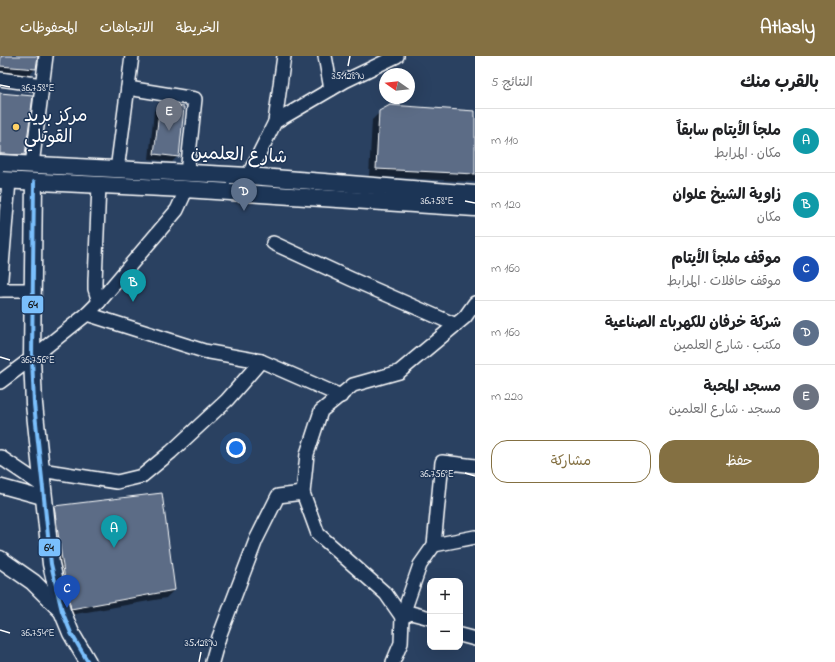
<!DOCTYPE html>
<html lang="ar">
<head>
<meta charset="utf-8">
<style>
  :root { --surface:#fff; --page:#f6f6f6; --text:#202124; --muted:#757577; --line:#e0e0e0; --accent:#847042 }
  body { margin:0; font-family:"Indie Flower","Playpen Sans Arabic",sans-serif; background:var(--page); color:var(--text); direction:rtl }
  .controls { position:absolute; right:12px; bottom:12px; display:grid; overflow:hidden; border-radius:8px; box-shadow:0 4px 16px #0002 }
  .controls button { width:36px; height:36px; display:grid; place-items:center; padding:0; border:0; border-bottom:1px solid var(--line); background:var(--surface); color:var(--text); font:20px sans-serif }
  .compass { position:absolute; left:379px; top:12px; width:36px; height:36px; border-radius:50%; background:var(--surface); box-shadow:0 4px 16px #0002; rotate:284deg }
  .you { position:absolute; left:236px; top:392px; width:14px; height:14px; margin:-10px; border:3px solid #fff; border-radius:50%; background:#1a73e8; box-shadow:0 0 0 6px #1a73e833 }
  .badge { display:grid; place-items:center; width:26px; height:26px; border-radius:50%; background:var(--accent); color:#fff; font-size:13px; font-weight:700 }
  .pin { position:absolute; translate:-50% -33px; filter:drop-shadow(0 1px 2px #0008) }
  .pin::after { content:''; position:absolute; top:21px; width:14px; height:12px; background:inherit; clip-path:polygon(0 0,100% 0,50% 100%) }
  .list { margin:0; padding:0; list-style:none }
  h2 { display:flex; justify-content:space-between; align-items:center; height:52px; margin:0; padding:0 16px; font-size:17px }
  h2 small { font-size:13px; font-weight:400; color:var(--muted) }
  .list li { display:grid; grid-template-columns:26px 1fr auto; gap:12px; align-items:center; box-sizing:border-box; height:64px; padding:0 16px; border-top:1px solid var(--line) }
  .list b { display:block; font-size:15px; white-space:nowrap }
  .list p { margin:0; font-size:13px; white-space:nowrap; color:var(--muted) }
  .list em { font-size:13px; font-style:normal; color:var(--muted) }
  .actions { display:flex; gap:8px; padding:12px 16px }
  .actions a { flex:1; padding:9px 0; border:1px solid var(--accent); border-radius:16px; text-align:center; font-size:14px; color:var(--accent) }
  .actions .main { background:var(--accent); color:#fff }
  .map { position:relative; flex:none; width:475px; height:606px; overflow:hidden; direction:ltr }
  header { display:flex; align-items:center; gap:24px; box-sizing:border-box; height:56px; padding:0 20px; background:var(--accent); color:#fff }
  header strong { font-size:19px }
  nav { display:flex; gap:22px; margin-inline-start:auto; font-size:14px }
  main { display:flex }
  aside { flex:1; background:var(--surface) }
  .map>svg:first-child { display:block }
  .shadow { fill:#0007 }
  .building { fill:#5b6c86; stroke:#fff }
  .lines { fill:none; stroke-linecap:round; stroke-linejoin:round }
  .minor-casing { stroke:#fff; stroke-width:16 }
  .major-casing { stroke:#fff; stroke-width:19 }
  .minor { stroke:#1d3557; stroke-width:13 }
  .major { stroke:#1d3557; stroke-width:16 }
  .bus-1-casing { stroke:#1d3557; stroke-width:7 }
  .bus-1 { stroke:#7abffc; stroke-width:4 }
  .ticks { fill:none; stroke:#fff; stroke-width:1.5 }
  .poi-dot { fill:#ffd166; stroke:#1d3557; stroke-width:1.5 }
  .labels { text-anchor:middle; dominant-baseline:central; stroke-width:3; stroke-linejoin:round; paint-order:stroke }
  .poi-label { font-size:18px; fill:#fff; stroke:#1d3557; text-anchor:start }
  .street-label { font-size:18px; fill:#fff; stroke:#1d3557 }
  .ticks-label { font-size:10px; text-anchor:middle; fill:#fff; stroke:#1d3557; stroke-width:3; stroke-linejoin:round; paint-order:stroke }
  .line-badge { stroke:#1d3557; stroke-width:1.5 }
  .pale-badge-label { font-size:11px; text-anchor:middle; font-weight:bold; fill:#111 }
</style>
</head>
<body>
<header>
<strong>Atlasly</strong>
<nav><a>الخريطة</a><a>الاتجاهات</a><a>المحفوظات</a></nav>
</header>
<main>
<aside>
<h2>بالقرب منك<small>النتائج: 5</small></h2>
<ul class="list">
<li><span class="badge" style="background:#0f9aa8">A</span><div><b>ملجأ الأيتام سابقاً</b><p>مكان · المرابط</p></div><em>110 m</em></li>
<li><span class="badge" style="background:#0f9aa8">B</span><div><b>زاوية الشيخ علوان</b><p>مكان</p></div><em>120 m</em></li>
<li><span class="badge" style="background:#1a4fb4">C</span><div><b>موقف ملجأ الأيتام</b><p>موقف حافلات · المرابط</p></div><em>160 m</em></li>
<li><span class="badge" style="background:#5c6f8a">D</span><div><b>شركة خرفان للكهرباء الصناعية</b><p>مكتب · شارع العلمين</p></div><em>160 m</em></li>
<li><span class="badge" style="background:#6b7280">E</span><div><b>مسجد المحبة</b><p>مسجد · شارع العلمين</p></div><em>220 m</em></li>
</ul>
<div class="actions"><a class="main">حفظ</a><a>مشاركة</a></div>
</aside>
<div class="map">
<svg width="475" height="606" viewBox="0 0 475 606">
  <rect width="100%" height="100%" fill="#2a4161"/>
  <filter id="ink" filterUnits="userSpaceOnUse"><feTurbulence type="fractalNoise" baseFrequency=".025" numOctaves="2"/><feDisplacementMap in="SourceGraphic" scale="8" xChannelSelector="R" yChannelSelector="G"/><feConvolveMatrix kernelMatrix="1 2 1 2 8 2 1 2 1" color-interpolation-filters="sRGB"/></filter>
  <g filter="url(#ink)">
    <g class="shadow">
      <path d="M 0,0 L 37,0 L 35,13 L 28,21 L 0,18 Z"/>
      <path d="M 0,38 L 24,98 L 17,106 L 0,105 Z"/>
      <path d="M 160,49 L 178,100 L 172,106 L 149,103 L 154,55 Z"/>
      <path d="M 380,56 L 475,56 L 475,126 L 369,120 L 372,64 Z"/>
      <path d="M 55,451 L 174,534 L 166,542 L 64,560 L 47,459 Z"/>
    </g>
    <g class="building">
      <path d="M 1,0 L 38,0 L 36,13 L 0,10 Z"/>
      <path d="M 0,37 L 33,40 L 25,99 L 0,98 Z"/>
      <path d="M 160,48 L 184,51 L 179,101 L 154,98 Z"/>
      <path d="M 390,49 L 475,55 L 475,118 L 376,113 L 379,55 Z"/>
      <path d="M 162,437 L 175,534 L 71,553 L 65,524 L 54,450 Z"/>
    </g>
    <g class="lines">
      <g class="minor-casing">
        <g id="minor">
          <path d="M 325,0 L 331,33"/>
          <path d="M 0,23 L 42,29"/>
          <path d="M 128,32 L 195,43 L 187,117"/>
          <path d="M 275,66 L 284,0"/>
          <path d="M 32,109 L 46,0"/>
          <path d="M 117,114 L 132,0"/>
          <path d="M 248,120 L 275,66 L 345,25 L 397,0"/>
          <path d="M 99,129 L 95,225 L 95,233 L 99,246"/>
          <path d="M 273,187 L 351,223 L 456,269"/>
          <path d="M 0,234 L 9,125"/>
          <path d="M 0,234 L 33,234"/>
          <path d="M 87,258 L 204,295 L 261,305 L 341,340"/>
          <path d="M 0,326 L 32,302 L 87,258 L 99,246 L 177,154 L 183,141 L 184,133"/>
          <path d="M 0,401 L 43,430"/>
          <path d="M 41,414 L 117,426 L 142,420 L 171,396 L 227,344 L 261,305"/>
          <path d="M 0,430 L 44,442"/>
          <path d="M 434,489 L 475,481"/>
          <path d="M 402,561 L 386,538 L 318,478 L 303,437 L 307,398 L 321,355 L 353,329 L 399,316 L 465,261 L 475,247"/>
          <path d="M 402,561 L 411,557 L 430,562"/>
          <path d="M 460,579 L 475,583"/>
          <path d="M 212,606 L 219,581 L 256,484 L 278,440 L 303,437"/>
          <path d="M 393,606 L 401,587 L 402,561 L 420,509 L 434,489 L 442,406 L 475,410"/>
        </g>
      </g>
      <g class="major-casing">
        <g id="major">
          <path d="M 0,107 L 248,120 L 475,138"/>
          <path d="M 0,124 L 184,133 L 475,152"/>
          <path d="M 34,126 L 32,302 L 34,348 L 44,442 L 51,508 L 62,555 L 71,577 L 88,606"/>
          <path d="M 0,503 L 33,526 L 61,554"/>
        </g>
      </g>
      <use href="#minor" class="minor"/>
      <use href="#major" class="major"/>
      <g class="bus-1-casing">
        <path id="bus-1" d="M 34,126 L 32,302 L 34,348 L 44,442 L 51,508 L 62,555 L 71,577 L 88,606"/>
      </g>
      <use href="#bus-1" class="bus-1"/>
    </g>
  </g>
  <path class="ticks" d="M 348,10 L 350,0M 0,29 L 10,31M 465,145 L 475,147M 0,301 L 10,304M 465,417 L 475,420M 0,574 L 10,577M 199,606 L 201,596"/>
  <circle class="poi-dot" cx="16" cy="71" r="4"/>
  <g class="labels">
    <g class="poi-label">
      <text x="24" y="61">مركز بريد<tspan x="24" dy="21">القوتلي</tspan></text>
    </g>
    <g class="street-label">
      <text transform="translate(239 100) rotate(3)">شارع العلمين</text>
    </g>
  </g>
  <g class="ticks-label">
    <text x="348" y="23">35.128°N</text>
    <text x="38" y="35">36.758°E</text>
    <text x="437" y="148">36.758°E</text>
    <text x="38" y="307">36.756°E</text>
    <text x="437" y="421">36.756°E</text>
    <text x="38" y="580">36.754°E</text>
    <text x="201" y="590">35.128°N</text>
  </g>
  <g class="line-badge">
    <rect x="21" y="239" width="23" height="19" rx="4" fill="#7abffc"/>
    <rect x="38" y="482" width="23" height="19" rx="4" fill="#7abffc"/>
  </g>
  <g class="pale-badge-label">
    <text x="33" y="252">64</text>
    <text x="49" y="495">64</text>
  </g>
</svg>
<div class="controls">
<button>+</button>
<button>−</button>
</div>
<svg class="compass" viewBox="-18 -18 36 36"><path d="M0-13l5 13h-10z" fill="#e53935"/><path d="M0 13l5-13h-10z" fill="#757577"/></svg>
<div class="you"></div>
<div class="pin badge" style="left:114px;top:492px;background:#0f9aa8">A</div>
<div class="pin badge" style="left:133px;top:246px;background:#0f9aa8">B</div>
<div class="pin badge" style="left:67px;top:552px;background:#1a4fb4">C</div>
<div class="pin badge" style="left:244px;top:155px;background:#5c6f8a">D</div>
<div class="pin badge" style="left:169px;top:75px;background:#6b7280">E</div>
</div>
</main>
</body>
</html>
